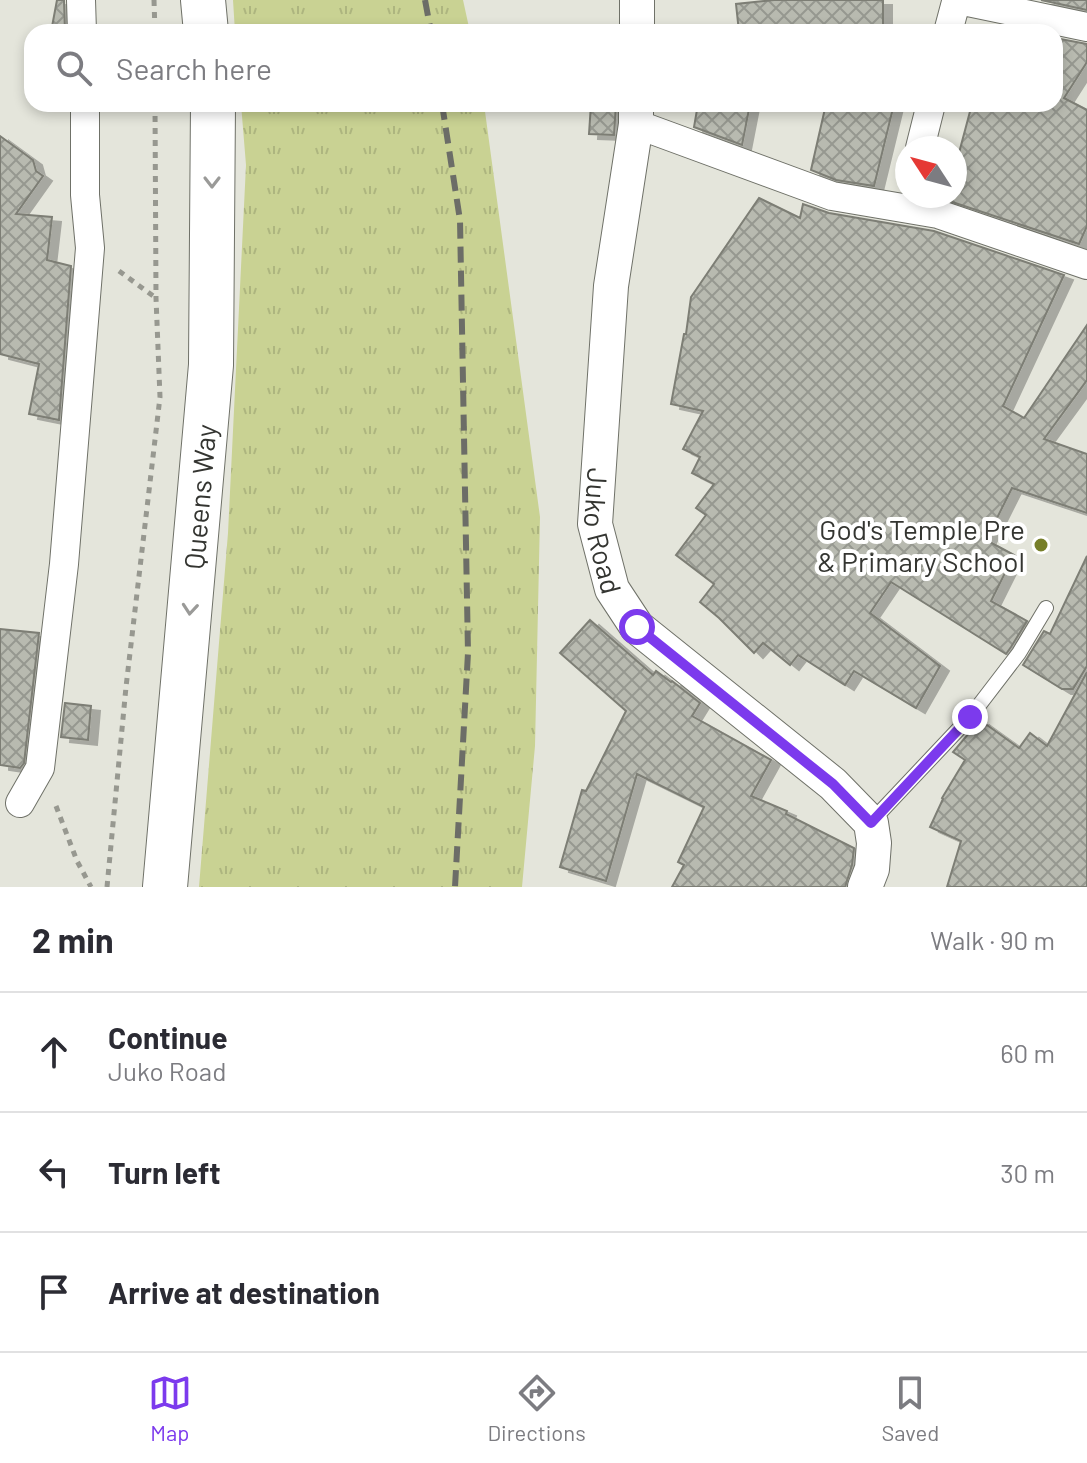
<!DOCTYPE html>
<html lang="en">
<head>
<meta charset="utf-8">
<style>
  :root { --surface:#fff; --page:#f7f7f7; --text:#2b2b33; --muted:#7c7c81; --line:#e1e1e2; --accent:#7c3aed }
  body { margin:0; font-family:Barlow,sans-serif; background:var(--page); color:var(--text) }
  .compass { position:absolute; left:895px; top:136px; width:72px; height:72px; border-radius:50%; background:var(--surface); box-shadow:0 4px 12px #0003; rotate:306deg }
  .stop { position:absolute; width:24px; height:24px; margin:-18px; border:6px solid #7c3aed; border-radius:50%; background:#fff }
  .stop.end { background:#7c3aed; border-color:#fff; box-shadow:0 2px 8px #0008 }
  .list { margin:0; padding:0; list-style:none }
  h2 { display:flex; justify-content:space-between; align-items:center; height:104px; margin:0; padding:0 32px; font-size:34px }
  h2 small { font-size:26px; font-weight:400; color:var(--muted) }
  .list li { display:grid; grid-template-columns:52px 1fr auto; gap:24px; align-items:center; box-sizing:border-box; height:120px; padding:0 32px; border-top:2px solid var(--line) }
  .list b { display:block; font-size:30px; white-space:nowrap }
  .list p { margin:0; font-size:26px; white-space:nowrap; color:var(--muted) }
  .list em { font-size:26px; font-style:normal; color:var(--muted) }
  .icon { flex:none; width:44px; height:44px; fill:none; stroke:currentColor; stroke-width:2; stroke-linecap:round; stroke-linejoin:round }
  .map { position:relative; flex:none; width:1087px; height:887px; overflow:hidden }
  .search { position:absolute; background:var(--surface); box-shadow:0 4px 12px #0003; left:24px; right:24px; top:24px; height:88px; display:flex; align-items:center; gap:20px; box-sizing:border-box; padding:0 28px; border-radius:24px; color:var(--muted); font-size:30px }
  .sheet { height:464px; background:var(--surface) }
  nav { display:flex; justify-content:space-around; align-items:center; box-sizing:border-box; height:112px; border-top:2px solid var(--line); background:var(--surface); font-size:22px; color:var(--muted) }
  nav a { display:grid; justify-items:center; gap:4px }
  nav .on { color:var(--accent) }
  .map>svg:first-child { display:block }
  .grass { fill:url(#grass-tufts) }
  .building { fill:url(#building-cross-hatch); stroke:#7d7e75; stroke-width:2; filter:url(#shadow) }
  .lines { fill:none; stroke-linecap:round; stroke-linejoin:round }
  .service-casing { stroke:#6f7168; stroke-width:16 }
  .minor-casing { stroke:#6f7168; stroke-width:30 }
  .tertiary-casing { stroke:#6f7168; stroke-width:36 }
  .trunk-casing { stroke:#6f7168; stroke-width:46 }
  .path { stroke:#979890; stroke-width:5; stroke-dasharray:6 6; stroke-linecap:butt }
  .service { stroke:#fff; stroke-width:14 }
  .minor { stroke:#fff; stroke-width:28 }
  .tertiary { stroke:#fff; stroke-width:34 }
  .trunk { stroke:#fff; stroke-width:44 }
  .rail { stroke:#6c6d67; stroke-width:6; stroke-dasharray:16 8; stroke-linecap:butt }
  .oneway { stroke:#9a9a98 }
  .route { stroke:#7c3aed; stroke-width:10 }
  .poi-dot { fill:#777f2a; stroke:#fff; stroke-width:3 }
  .labels { text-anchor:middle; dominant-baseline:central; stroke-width:8; stroke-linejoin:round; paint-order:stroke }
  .street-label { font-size:28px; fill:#343531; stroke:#fff }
  .poi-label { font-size:28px; fill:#343531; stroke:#fff; text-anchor:end }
</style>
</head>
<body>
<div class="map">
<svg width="1087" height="887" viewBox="0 0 1087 887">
  <defs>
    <pattern id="grass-tufts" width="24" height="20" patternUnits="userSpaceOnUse" patternTransform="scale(2)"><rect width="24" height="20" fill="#c9d293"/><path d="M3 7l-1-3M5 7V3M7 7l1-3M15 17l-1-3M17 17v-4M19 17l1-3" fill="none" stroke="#adb57f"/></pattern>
    <pattern id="building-cross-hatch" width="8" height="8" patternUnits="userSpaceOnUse" patternTransform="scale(2)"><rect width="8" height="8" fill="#b8bab0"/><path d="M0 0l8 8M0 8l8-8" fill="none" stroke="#969890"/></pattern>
    <filter id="shadow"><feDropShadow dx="9" dy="5" stdDeviation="0" flood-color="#0004"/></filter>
  </defs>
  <rect width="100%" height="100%" fill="#e4e5db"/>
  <g class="grass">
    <path d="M 233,0 L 463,0 L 470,32 L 235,32 Z"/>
    <path d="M 241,104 L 484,104 L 540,517 L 535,746 L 522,887 L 199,887 L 228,533 L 246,165 Z"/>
  </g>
  <g class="building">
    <path d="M 57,0 L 64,0 L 65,32 L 51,32 Z"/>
    <path d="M 774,0 L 883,0 L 883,32 L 739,32 L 736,4 Z"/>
    <path d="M 1041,0 L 1087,0 L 1087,10 Z"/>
    <path d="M 1055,38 L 1087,44 L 1087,62 L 1064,98 L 1087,110 L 1087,226 L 1079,244 L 934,196 L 955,196 L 955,168 L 972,104 L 1055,104 Z"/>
    <path d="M 591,104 L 616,104 L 614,135 L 589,134 Z"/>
    <path d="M 698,104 L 750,104 L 742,145 L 694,127 Z"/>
    <path d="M 826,104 L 894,104 L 874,186 L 836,180 L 811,170 Z"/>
    <path d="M 0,136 L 33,160 L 36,171 L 43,176 L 16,214 L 52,217 L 47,260 L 71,266 L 59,420 L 29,414 L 39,364 L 0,354 Z"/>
    <path d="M 759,198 L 800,218 L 803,204 L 829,213 L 934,231 L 1064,275 L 1003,406 L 1024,418 L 1087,325 L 1087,380 L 1044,439 L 1087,454 L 1087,513 L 1012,488 L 986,540 L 1014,555 L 991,601 L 1027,621 L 1011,647 L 1006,654 L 891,582 L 870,613 L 940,666 L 916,708 L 854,671 L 845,685 L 798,655 L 790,665 L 763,643 L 754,653 L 719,618 L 700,602 L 714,584 L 676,555 L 706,515 L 696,508 L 714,484 L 692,473 L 700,457 L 683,449 L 703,411 L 671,404 L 684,334 L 686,334 L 691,297 Z"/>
    <path d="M 1087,556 L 1087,666 L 1073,689 L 1062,689 L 1023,665 L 1044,631 L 1050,634 Z"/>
    <path d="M 590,620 L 653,675 L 656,671 L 671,682 L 672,681 L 700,703 L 692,716 L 771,760 L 751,796 L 787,811 L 786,814 L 854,848 L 852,865 L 845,887 L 672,887 L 684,865 L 678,862 L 704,807 L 637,774 L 606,881 L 560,867 L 582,790 L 586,791 L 626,711 L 560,653 Z"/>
    <path d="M 0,629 L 39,633 L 24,763 L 20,768 L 0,765 Z"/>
    <path d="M 1087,672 L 1087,887 L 947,887 L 961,841 L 930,827 L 943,799 L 942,798 L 965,760 L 953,752 L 980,720 L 1019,748 L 1030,733 L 1047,746 Z"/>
    <path d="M 65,703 L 91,706 L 88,740 L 61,737 Z"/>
  </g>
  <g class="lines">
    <g class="service-casing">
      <path id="service" d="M 871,822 L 970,717 L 1019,653 L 1046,608"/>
    </g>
    <g class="minor-casing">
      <g id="minor">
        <path d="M 81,0 L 82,32"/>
        <path d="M 948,32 L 956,2 L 968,2 L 1087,27"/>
        <path d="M 636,124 L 832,196 L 938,214 L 1087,265"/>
        <path d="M 920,148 L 931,104"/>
        <path d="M 20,803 L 40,768 L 64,564 L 90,248 L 85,195 L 85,104"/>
      </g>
    </g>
    <g class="tertiary-casing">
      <g id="tertiary">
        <path d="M 637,0 L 637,32"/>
        <path id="s1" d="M 636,104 L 636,124 L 611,286 L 595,524 L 612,589 L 637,627 L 833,784 L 871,823 L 874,843 L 872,869 L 865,887"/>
      </g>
    </g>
    <g class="trunk-casing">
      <g id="trunk">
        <path d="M 203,0 L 206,32"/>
        <path id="s2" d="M 165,887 L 211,365 L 213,104"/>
      </g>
    </g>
    <g class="path">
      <path d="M 154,0 L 155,32"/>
      <path d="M 119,271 L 156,298"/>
      <path d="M 56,806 L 77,861 L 91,887"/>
      <path d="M 107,887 L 126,687 L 160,397 L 156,298 L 155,104"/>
    </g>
    <use href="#service" class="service"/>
    <use href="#minor" class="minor"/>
    <use href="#tertiary" class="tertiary"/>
    <use href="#trunk" class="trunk"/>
    <g class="rail">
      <path d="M 425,0 L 431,32"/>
      <path d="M 442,104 L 460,220 L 468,653 L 455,887"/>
    </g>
  </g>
  <defs><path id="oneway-chevron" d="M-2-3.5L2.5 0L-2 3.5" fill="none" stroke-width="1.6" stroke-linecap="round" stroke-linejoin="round" transform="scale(2)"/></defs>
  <g class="oneway">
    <use href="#oneway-chevron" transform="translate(212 182) rotate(90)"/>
    <use href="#oneway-chevron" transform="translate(190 609) rotate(95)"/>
  </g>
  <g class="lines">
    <path class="route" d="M 637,627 L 833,784 L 871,823 L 970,717"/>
  </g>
  <circle class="poi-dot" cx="1041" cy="545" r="8"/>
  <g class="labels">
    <g class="street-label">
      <text stroke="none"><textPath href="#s2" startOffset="392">Queens Way</textPath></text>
      <text stroke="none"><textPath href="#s1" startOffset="430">Juko Road</textPath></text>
    </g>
    <g class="poi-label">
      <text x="1025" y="529">God's Temple Pre<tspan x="1025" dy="32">&amp; Primary School</tspan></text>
    </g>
  </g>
</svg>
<svg class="compass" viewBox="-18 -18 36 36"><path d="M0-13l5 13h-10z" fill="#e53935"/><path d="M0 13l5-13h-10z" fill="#7c7c81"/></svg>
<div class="stop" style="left:637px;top:627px"></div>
<div class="stop end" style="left:970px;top:717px"></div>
<div class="search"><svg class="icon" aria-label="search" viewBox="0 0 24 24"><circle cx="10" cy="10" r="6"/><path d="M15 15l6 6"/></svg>Search here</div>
</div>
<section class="sheet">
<h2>2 min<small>Walk · 90 m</small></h2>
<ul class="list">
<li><svg class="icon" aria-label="ahead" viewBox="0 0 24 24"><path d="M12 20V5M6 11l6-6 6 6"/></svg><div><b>Continue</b><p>Juko Road</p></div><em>60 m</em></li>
<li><svg class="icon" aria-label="left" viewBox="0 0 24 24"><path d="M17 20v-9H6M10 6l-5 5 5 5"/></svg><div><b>Turn left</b></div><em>30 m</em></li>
<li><svg class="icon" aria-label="arrive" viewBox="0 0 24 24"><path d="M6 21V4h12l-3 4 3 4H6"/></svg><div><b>Arrive at destination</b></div></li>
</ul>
</section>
<nav>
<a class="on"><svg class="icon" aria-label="map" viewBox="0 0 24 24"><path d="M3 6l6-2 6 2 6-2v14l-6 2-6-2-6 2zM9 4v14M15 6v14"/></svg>Map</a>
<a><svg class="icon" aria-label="directions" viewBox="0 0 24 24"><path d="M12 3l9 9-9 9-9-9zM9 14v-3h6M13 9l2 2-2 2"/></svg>Directions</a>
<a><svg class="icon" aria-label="saved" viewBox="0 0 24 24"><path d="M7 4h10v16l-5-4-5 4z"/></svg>Saved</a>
</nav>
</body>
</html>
